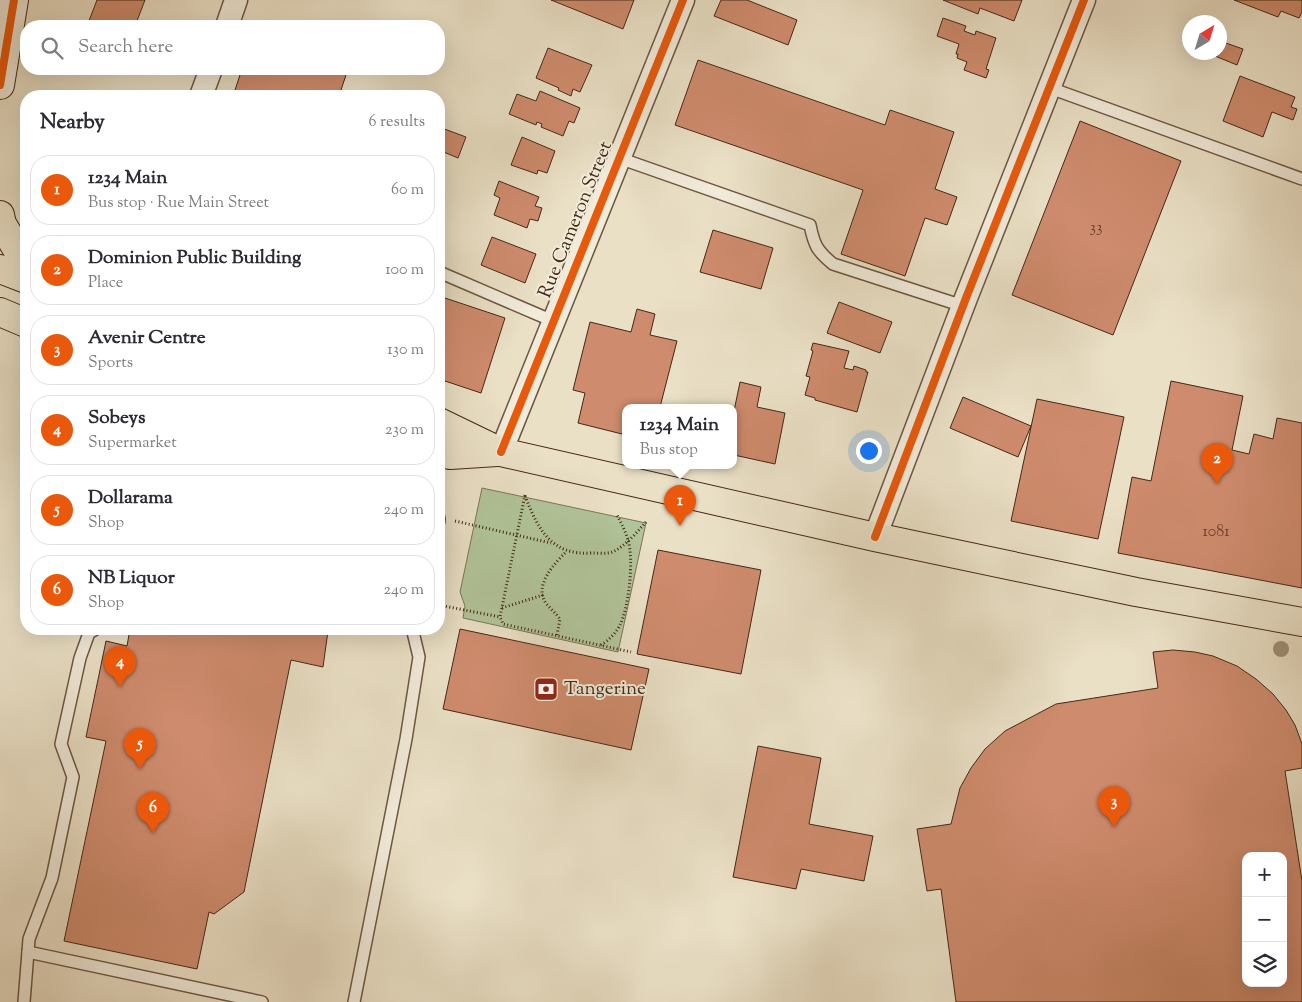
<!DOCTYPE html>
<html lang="en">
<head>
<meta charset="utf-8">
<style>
  :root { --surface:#fff; --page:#f2f2f3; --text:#2b2b33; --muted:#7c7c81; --line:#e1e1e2; --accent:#ea580c }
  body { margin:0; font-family:"Sorts Mill Goudy",serif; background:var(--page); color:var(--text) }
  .controls { position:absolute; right:15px; bottom:15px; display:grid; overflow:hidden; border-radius:10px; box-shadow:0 5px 20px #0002 }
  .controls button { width:45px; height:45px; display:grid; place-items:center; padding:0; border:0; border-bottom:1px solid var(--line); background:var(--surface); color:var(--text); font:25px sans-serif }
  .compass { position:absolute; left:1182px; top:15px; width:45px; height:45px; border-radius:50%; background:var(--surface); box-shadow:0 5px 20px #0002; rotate:38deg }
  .you { position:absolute; left:868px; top:450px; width:18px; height:18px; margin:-12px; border:4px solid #fff; border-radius:50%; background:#1a73e8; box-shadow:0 0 0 8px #1a73e833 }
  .badge { display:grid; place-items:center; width:32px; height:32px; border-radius:50%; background:var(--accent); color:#fff; font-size:16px; font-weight:700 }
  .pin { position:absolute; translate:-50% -41px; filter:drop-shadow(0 1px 2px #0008) }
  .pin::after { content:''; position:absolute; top:26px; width:18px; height:15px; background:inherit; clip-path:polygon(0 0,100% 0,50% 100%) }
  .popup { position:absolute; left:622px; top:404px; width:115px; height:65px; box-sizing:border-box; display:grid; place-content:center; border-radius:10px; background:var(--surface); filter:drop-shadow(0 1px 4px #0005); font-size:16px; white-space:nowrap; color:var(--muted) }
  .popup b { font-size:19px; color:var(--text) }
  .popup::after { content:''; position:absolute; left:50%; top:100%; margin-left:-10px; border:10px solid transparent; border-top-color:var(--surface) }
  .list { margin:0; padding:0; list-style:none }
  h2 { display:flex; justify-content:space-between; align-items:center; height:65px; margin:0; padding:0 20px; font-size:21px }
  h2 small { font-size:16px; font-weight:400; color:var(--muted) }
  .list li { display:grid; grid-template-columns:32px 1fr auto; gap:15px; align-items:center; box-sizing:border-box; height:70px; margin:0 10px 10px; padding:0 10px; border:1px solid var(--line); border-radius:20px }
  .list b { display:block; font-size:19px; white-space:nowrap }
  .list p { margin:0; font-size:16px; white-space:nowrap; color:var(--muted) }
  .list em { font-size:16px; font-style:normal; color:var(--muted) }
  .icon { flex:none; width:28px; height:28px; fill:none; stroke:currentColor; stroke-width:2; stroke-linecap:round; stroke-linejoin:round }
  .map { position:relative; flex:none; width:1302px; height:1002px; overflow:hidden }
  .search { position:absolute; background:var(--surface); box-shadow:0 5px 20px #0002; left:20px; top:20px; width:425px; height:55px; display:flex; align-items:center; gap:12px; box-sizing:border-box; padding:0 18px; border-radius:20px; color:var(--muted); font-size:19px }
  .panel { position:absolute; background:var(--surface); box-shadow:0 5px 20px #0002; left:20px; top:90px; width:425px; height:545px; border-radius:20px }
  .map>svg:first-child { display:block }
  .green { fill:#b1c399; stroke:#7b7657 }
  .building { fill:#ce8b6d; stroke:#452815; fill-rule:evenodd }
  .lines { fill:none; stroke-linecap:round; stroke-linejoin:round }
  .service-casing { stroke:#6e5641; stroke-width:14 }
  .minor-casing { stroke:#6e5641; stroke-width:25 }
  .secondary-casing { stroke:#452815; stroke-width:30 }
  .primary-casing { stroke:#452815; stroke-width:30 }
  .path { stroke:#452815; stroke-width:3; stroke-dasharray:1 2.5; stroke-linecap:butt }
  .service { stroke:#f1ebda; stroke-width:11 }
  .minor { stroke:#f1ebda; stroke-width:22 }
  .secondary { stroke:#f1ebda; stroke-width:28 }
  .primary { stroke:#eae0c6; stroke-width:28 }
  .cycleway-casing { stroke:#f1ebda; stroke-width:11 }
  .cycleway { stroke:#e8590c; stroke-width:8 }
  .tree { fill:#9e9077 }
  .labels { text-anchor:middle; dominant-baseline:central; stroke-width:4; stroke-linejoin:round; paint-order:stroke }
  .number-label { font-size:16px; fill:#67412b }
  .street-label { font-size:19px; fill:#452815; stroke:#f1ebda }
  .poi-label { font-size:19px; fill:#452815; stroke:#f1ebda; text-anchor:start }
</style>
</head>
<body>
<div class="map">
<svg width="1302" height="1002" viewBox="0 0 1302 1002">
  <rect width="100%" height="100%" fill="#eae0c6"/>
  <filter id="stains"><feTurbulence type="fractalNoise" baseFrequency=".004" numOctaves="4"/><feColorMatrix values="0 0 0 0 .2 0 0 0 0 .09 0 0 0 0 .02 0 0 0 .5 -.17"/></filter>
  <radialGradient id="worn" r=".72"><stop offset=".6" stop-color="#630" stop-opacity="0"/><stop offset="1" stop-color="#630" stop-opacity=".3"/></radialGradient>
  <path class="green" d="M 482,488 L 646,523 L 618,652 L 463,618 L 465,606 L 460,592 Z"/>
  <g class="building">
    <path d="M 97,0 L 145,0 L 135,26 L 87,26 Z"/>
    <path d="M 551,0 L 634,0 L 623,29 Z"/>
    <path d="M 721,0 L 747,0 L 797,20 L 788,45 L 714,16 Z"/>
    <path d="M 943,0 L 1022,0 L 1014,21 L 980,8 L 978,14 Z"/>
    <path d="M 1234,0 L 1302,0 L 1302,12 L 1299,18 L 1281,11 L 1278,17 Z"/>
    <path d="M 943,18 L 966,26 L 964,31 L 975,35 L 976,31 L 996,38 L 986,69 L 989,70 L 986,78 L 964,70 L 967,62 L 957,58 L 958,54 L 956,54 L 959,44 L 937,36 Z"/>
    <path d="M 1220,41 L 1243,49 L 1237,65 L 1215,56 L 1216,52 L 1220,52 Z"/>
    <path d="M 548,48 L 592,65 L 580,92 L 573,89 L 571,96 L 558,90 L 559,88 L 536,78 Z"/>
    <path d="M 698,60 L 885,125 L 890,110 L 954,132 L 935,189 L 957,197 L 947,225 L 925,218 L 905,276 L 841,254 L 863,190 L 675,125 Z"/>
    <path d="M 242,69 L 348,69 L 339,96 L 243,96 L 234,93 Z"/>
    <path d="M 1240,76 L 1295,97 L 1291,107 L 1297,109 L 1293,120 L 1272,112 L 1263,137 L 1223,121 Z"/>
    <path d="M 540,91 L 580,108 L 574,123 L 569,121 L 563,136 L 541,127 L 542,124 L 537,122 L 536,125 L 509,114 L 517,94 L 536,101 Z"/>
    <path d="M 1080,121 L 1181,161 L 1113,335 L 1012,295 Z"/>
    <path d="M 439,127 L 466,137 L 458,158 L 439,150 Z"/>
    <path d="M 522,137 L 555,151 L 547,173 L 538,170 L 537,174 L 511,165 Z"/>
    <path d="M 499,181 L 539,197 L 535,206 L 542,208 L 538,221 L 530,219 L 527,228 L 494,215 L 500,198 L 494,195 Z"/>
    <path d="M 713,230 L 773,248 L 761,289 L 700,272 Z"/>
    <path d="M 492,237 L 536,254 L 525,283 L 481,265 Z"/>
    <path d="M 439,296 L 505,318 L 481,393 L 439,379 Z"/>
    <path d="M 839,302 L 892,322 L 880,353 L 827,333 Z"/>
    <path d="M 637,309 L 655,314 L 650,335 L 677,341 L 660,407 L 626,407 L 626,435 L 578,423 L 585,393 L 573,390 L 590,322 L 631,332 Z"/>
    <path d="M 813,343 L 849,351 L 844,368 L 853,370 L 854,366 L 866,370 L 866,372 L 868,372 L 857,412 L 815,400 L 815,398 L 805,395 L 810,377 L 806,376 L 813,351 L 811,350 Z"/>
    <path d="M 1171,381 L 1243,396 L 1232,450 L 1249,454 L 1254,434 L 1273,439 L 1277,418 L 1302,423 L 1302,588 L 1118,553 L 1132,477 L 1151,481 Z"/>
    <path d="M 740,382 L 761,387 L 757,407 L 785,413 L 775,464 L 734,455 L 734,411 Z"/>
    <path d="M 963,397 L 1031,426 L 1018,457 L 950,428 Z"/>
    <path d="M 1037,399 L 1124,417 L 1098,539 L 1011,521 Z"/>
    <path d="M 658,550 L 761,570 L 741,674 L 637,654 Z"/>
    <path d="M 130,629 L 319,629 L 328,631 L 323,667 L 291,660 L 244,892 L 214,914 L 209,912 L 197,969 L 64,941 L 106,741 L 86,737 L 100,670 L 106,641 L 127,646 Z"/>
    <path d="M 460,629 L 649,669 L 631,750 L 443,709 Z"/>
    <path d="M 1173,650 L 1195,652 L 1213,656 L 1237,666 L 1256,679 L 1273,694 L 1286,710 L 1295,725 L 1302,744 L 1302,768 L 1285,771 L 1302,881 L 1302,1002 L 956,1002 L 941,889 L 927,891 L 917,829 L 951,824 L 960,788 L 971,768 L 985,749 L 1005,731 L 1056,704 L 1158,688 L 1153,652 ZM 1246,856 L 1283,856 L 1283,983 L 1246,983 Z"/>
    <path d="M 758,746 L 821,758 L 809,824 L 873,836 L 864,881 L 801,869 L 796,889 L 733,877 Z"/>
  </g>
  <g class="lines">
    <g class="service-casing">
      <g id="service">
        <path d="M 1050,88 L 1302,179"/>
        <path d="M 619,158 L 810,225 C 814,245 817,251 833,264 L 963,306"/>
        <path d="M 439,272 L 553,321"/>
        <path d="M 439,521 L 439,518"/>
        <path d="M 28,952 L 262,1002"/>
        <path d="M 24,1002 L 29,939 L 52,878 L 73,777 L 61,744 L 80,658 L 89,633 L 96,629"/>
        <path d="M 354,1002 L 406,739 L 419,657 L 413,632 L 414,629"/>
      </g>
    </g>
    <g class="minor-casing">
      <g id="minor">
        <path d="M 227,26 L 236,0"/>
        <path d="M 201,96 L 211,69"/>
        <path d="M 501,452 L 683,0"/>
        <path d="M 875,537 L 966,298 L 1084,0"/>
      </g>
    </g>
    <g class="secondary-casing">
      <path id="secondary" d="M 0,85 L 14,0"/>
    </g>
    <g class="primary-casing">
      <g id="primary">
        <path d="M 0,215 L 2,224 L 21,256 L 26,259"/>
        <path d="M 0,269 L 26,279"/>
        <path d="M 0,312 L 26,323"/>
        <path d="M 439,422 L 501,452 L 875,537 L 1136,592 L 1302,622"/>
        <path d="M 439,452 L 450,455 L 497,452"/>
      </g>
    </g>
    <g class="path">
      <path d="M 525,495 L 500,617 L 503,624 L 631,652"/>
      <path d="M 525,496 C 538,529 551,556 592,553 C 598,553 606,554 612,552 C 625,547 637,532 647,521"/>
      <path d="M 455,521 L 551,543"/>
      <path d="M 439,605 L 500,617"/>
      <path d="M 502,608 L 543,595"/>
      <path d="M 557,635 L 560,619 C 556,613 547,606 544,600 C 536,583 555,563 566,552"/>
      <path d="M 601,645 C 608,641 616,633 620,625 C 629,607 634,560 628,540 C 626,532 621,523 617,515"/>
    </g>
    <use href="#service" class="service"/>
    <use href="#minor" class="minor"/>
    <use href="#secondary" class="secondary"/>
    <use href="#primary" class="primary"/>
    <g class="cycleway-casing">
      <g id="cycleway">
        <path d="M 0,85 L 14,0"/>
        <path d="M 501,452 L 683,0"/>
        <path d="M 875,537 L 966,298 L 1084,0"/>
      </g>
    </g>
    <use href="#cycleway" class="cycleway"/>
  </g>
  <circle class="tree" cx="1281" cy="649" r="8"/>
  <defs>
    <g id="bank-square" transform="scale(1.25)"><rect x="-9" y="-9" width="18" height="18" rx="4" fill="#8f2418" stroke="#f1ebda"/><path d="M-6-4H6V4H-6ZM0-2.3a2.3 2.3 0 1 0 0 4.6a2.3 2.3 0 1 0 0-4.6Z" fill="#fff"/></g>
  </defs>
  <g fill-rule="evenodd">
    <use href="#bank-square" x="546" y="689"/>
  </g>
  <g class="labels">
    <g class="number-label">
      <text x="1096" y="228">33</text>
      <text x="1216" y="532">1081</text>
    </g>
    <g class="street-label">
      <text transform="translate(576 220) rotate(-68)">Rue Cameron Street</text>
    </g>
    <g class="poi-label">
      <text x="564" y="689">Tangerine</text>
    </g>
  </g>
  <rect width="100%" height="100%" filter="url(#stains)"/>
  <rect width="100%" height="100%" fill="url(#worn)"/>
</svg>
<div class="controls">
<button>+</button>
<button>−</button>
<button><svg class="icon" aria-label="layers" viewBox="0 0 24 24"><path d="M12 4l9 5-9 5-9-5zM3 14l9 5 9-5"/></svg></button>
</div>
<svg class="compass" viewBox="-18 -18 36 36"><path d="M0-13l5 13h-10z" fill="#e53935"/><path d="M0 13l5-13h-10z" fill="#7c7c81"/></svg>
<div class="you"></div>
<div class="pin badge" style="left:680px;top:526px">1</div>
<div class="popup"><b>1234 Main</b>Bus stop</div>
<div class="pin badge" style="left:1217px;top:484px">2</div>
<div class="pin badge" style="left:1114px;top:827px">3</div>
<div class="pin badge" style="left:120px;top:687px">4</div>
<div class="pin badge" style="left:140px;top:769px">5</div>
<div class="pin badge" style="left:153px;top:833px">6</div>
<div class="search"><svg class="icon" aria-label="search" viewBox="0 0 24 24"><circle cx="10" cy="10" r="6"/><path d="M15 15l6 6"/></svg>Search here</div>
<section class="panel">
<h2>Nearby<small>6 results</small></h2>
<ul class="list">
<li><span class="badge">1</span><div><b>1234 Main</b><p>Bus stop · Rue Main Street</p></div><em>60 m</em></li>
<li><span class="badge">2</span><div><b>Dominion Public Building</b><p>Place</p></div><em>100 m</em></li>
<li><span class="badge">3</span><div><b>Avenir Centre</b><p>Sports</p></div><em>130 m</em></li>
<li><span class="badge">4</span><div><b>Sobeys</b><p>Supermarket</p></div><em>230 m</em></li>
<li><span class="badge">5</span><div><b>Dollarama</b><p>Shop</p></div><em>240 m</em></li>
<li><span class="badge">6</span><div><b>NB Liquor</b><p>Shop</p></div><em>240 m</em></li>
</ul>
</section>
</div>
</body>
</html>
